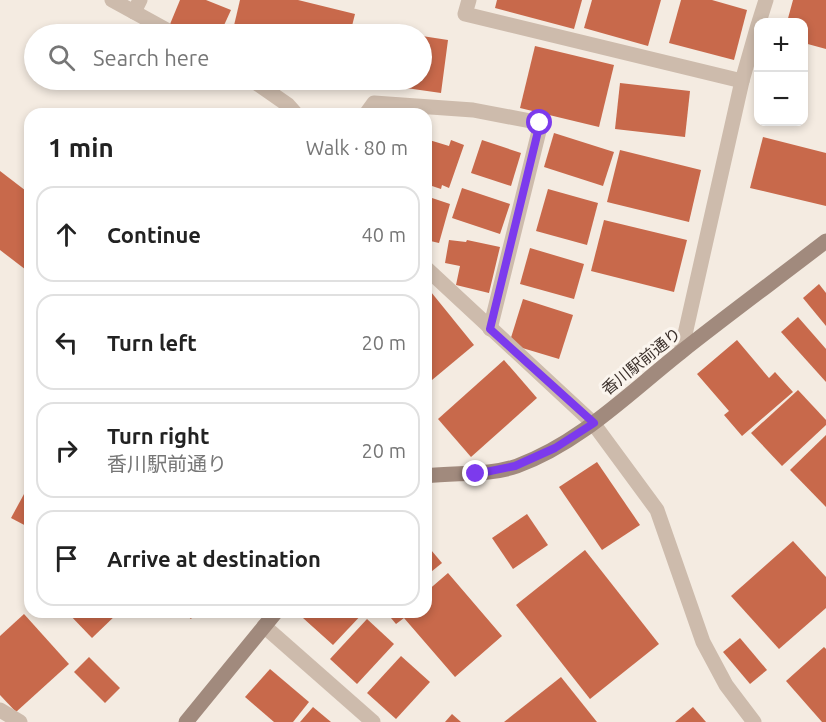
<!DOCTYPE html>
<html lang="en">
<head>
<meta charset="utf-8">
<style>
  :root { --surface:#fff; --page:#f6f6f6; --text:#222; --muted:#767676; --line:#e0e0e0 }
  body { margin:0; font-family:Ubuntu,"Noto Sans JP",sans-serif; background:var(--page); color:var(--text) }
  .controls { position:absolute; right:18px; top:18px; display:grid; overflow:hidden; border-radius:12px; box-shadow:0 3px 9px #0003 }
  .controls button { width:54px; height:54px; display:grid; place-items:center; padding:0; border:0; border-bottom:2px solid var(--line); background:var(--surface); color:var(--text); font:30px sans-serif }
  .stop { position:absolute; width:18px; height:18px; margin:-14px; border:4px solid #7c3aed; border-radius:50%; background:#fff }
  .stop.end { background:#7c3aed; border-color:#fff; box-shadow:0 2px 6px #0008 }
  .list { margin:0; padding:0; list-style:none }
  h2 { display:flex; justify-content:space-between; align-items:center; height:78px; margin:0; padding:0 24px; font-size:26px }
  h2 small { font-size:20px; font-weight:400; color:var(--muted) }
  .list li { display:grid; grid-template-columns:39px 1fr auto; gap:18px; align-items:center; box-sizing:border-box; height:96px; margin:0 12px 12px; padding:0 12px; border:2px solid var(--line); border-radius:18px }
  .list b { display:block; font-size:22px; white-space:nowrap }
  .list p { margin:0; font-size:20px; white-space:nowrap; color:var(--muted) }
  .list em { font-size:20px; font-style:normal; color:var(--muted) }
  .icon { flex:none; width:33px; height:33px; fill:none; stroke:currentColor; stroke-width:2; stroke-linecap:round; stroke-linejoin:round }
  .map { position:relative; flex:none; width:826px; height:722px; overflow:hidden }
  .search { position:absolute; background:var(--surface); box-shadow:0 3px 9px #0003; left:24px; top:24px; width:408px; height:66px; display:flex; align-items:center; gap:15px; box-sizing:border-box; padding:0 21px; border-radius:33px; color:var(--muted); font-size:22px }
  .panel { position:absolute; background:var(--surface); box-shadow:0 3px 9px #0003; left:24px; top:108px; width:408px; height:510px; border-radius:18px }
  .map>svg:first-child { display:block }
  .building { fill:#c8694b }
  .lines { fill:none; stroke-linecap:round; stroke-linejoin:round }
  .lane { stroke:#cdbbac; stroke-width:15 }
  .street { stroke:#cdbbac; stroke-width:15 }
  .secondary { stroke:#a18a7d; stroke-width:15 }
  .route { stroke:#7c3aed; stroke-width:8 }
  .labels { text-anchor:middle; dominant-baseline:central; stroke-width:6; stroke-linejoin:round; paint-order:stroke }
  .street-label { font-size:16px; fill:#3b302b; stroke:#fbf5ee }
</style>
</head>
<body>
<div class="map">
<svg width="826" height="722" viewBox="0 0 826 722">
  <rect width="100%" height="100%" fill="#f4ebe1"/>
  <g class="building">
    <path d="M 180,0 L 206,0 L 231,10 L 220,34 L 182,34 L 168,29 Z"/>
    <path d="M 240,0 L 298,0 L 355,14 L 350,34 L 232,34 Z"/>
    <path d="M 497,0 L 582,0 L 574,29 L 495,8 Z"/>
    <path d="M 592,0 L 661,0 L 648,46 L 584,28 Z"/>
    <path d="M 681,0 L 712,0 L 747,10 L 734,60 L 669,43 Z"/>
    <path d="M 793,0 L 826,0 L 826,49 L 804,43 L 804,22 L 787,22 Z"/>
    <path d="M 378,30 L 399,33 L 398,34 L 378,34 Z"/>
    <path d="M 422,36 L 448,40 L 441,93 L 371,83 L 371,80 L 422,80 Z"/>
    <path d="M 535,46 L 614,65 L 599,127 L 520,108 Z"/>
    <path d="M 620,83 L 690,91 L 685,137 L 615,129 Z"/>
    <path d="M 139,108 L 153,114 L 136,114 Z"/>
    <path d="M 554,133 L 614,152 L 603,186 L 544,167 Z"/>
    <path d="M 763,137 L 826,153 L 826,206 L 750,188 Z"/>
    <path d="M 426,139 L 449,146 L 451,140 L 464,145 L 449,188 L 442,185 L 441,189 L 426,184 Z"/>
    <path d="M 482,140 L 521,153 L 511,186 L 471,173 Z"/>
    <path d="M 620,150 L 701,170 L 689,222 L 607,202 Z"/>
    <path d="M 0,171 L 30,194 L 30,273 L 0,250 Z"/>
    <path d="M 462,188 L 510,204 L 500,234 L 452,218 Z"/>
    <path d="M 548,189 L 598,203 L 587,245 L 536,231 Z"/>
    <path d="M 426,196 L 450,204 L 439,243 L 426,240 Z"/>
    <path d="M 604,220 L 687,240 L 674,292 L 591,271 Z"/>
    <path d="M 449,240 L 466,242 L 467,240 L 500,247 L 489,293 L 456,285 L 460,266 L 445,263 Z"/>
    <path d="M 530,248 L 584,264 L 574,299 L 520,284 Z"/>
    <path d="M 819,284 L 826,293 L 826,326 L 803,298 Z"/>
    <path d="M 431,292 L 474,345 L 426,385 L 426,297 Z"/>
    <path d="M 523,299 L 573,315 L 559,359 L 509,344 Z"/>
    <path d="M 798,317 L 826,349 L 826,382 L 781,332 Z"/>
    <path d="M 737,340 L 769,378 L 775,372 L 793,392 L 742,436 L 724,415 L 729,411 L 697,374 Z"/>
    <path d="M 504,360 L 537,398 L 471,457 L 438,419 Z"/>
    <path d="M 798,390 L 826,420 L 826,425 L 782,466 L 751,433 Z"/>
    <path d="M 826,435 L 826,507 L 790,470 Z"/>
    <path d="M 597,462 L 640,525 L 602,550 L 559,487 Z"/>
    <path d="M 30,483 L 30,528 L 11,518 Z"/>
    <path d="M 527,514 L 548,545 L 513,569 L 492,538 Z"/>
    <path d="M 793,541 L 826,577 L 826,608 L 779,649 L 731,596 Z"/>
    <path d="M 426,544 L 442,563 L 426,576 Z"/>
    <path d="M 585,550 L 659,644 L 590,699 L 516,605 Z"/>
    <path d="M 448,573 L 502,636 L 455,677 L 404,618 L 396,624 L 386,612 L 426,612 L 426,592 Z"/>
    <path d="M 67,612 L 119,612 L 92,638 Z"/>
    <path d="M 182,612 L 196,612 L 191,619 Z"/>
    <path d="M 309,612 L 364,612 L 333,645 L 303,618 Z"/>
    <path d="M 24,614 L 69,664 L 16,712 L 0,695 L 0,636 Z"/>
    <path d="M 367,619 L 394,644 L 357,684 L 330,659 Z"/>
    <path d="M 740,638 L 767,670 L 750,684 L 723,652 Z"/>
    <path d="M 824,647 L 826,649 L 826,722 L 822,722 L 786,681 Z"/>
    <path d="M 401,656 L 430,682 L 396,719 L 367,693 Z"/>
    <path d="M 89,657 L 120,688 L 105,703 L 74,672 Z"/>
    <path d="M 270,669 L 309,702 L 293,722 L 274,722 L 245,697 Z"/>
    <path d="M 561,677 L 597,722 L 504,722 Z"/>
    <path d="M 313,707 L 331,722 L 300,722 Z"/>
    <path d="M 693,707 L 706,722 L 675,722 Z"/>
    <path d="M 452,714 L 461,722 L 445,722 Z"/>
  </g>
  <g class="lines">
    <g class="lane">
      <path d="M 469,0 L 465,14 L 742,81"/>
      <path d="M 134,12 L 140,0"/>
      <path d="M 366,114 L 374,103 L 473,110 L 541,123 L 490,329"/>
      <path d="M 264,626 L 373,722"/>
    </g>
    <g class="street">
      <path d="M 112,0 L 174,34"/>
      <path d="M 759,22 L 766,0"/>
      <path d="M 252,80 L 288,105 L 296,114"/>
      <path d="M 426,268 L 593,423 L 657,510 L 703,642 L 726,685 L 754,722"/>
      <path d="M 681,352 L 742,81 L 758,25"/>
      <path d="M 0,710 L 20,722"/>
    </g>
    <g class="secondary">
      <path d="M 426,476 C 456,472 488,476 517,466 C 580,443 629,393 681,352 C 729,314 778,278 826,241"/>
      <path d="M 186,722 L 276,612"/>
    </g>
  </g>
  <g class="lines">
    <path class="route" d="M 476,474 L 515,466 L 555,448 L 594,423 L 490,329 L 540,123"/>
  </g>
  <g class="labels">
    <g class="street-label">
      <text transform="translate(641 361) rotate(-39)">香川駅前通り</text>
    </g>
  </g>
</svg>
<div class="controls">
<button>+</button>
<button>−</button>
</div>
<div class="stop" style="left:540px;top:123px"></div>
<div class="stop end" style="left:476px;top:474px"></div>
<div class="search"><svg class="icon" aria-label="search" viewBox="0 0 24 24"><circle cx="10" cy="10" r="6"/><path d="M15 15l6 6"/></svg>Search here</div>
<section class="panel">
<h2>1 min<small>Walk · 80 m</small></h2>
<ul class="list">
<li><svg class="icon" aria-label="ahead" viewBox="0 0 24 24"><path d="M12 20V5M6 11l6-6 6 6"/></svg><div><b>Continue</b></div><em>40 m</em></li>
<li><svg class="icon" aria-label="left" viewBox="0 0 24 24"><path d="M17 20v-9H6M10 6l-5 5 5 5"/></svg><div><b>Turn left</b></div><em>20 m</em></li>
<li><svg class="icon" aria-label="right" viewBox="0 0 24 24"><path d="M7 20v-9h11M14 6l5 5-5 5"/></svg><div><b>Turn right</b><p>香川駅前通り</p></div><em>20 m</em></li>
<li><svg class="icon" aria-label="arrive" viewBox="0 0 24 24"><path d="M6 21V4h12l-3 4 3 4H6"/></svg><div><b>Arrive at destination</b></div></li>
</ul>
</section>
</div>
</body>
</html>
